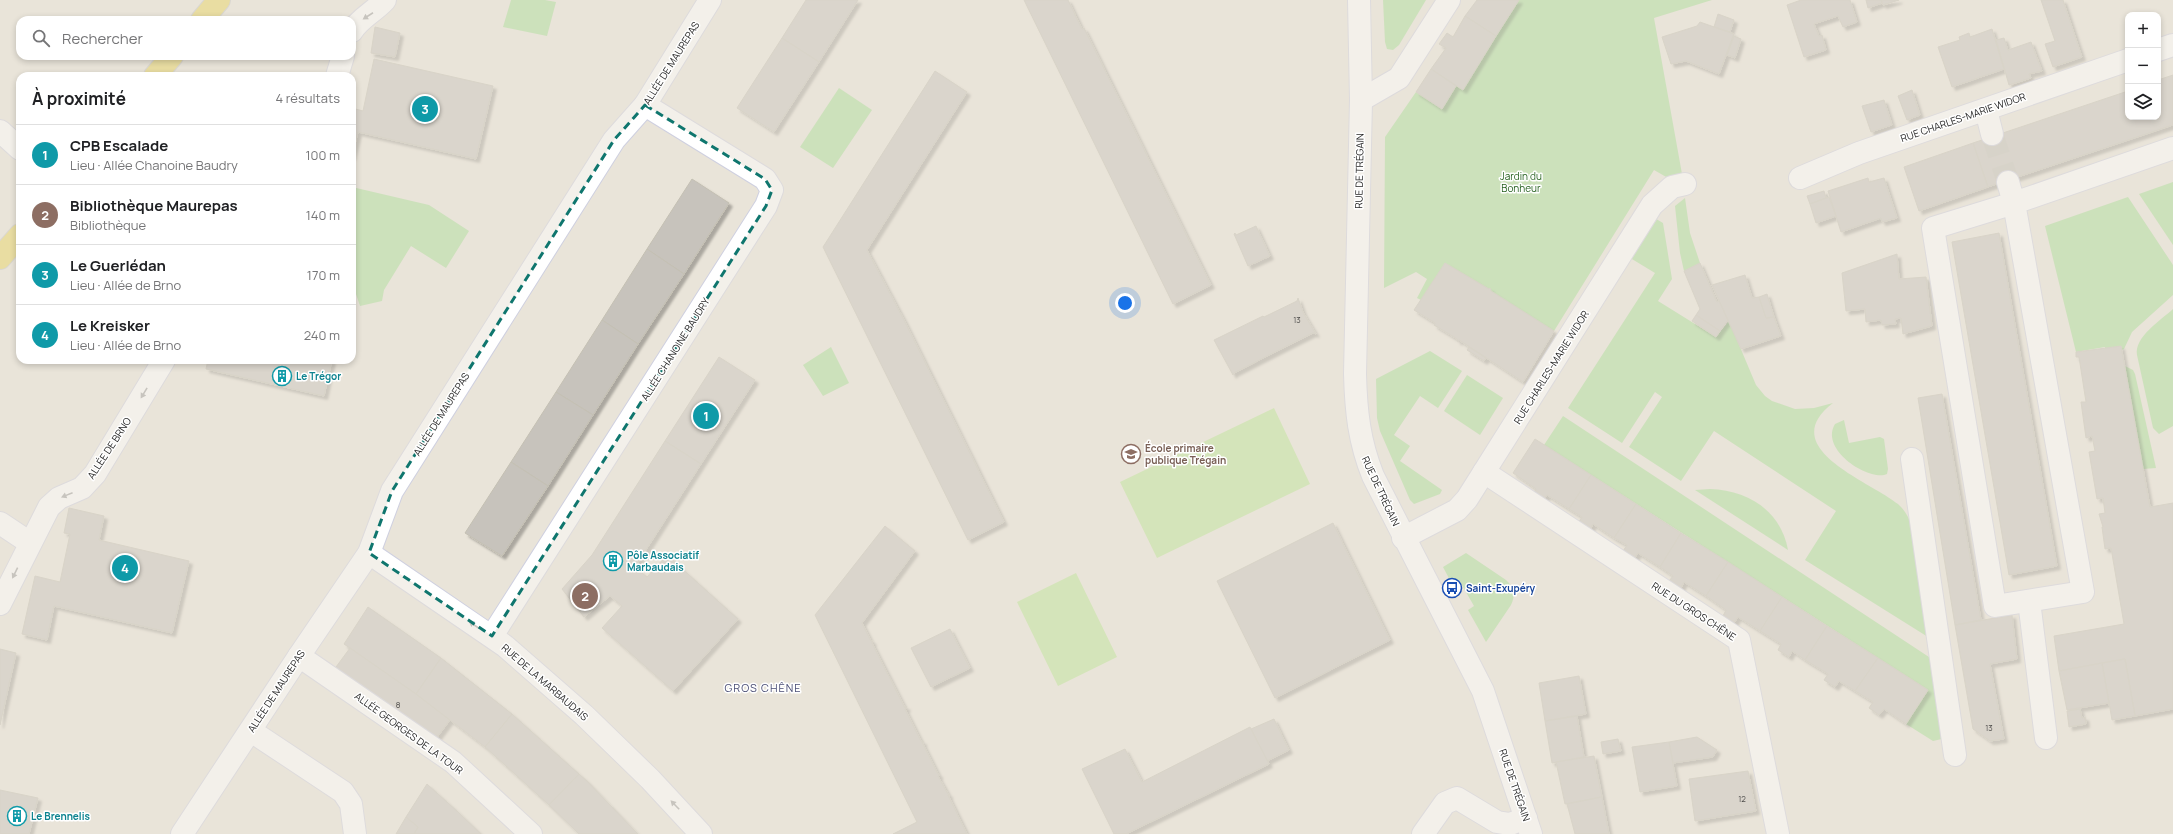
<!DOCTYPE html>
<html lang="fr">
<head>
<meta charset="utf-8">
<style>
  :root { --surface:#fff; --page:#f2f2f2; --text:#202124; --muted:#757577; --line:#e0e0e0; --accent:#b45309 }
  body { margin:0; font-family:Manrope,sans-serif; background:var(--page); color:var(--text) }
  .controls { position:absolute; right:12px; top:12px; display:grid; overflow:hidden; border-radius:8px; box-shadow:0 2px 6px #0003 }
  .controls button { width:36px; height:36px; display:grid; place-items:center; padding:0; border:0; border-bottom:1px solid var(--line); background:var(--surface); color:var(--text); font:20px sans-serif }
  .you { position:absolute; left:1125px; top:303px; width:14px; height:14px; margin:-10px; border:3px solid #fff; border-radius:50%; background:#1a73e8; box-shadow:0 0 0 6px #1a73e833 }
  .badge { display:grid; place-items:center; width:26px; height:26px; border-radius:50%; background:var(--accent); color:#fff; font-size:13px; font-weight:700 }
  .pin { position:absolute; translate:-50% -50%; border:2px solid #fff; box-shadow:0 1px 4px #0006 }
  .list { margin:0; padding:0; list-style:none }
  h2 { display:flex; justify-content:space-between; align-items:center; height:52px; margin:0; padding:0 16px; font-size:17px }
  h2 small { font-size:13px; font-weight:400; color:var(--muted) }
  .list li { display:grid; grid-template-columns:26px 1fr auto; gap:12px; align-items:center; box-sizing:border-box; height:60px; padding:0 16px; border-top:1px solid var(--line) }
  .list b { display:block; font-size:15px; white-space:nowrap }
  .list p { margin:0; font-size:13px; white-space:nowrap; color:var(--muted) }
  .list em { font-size:13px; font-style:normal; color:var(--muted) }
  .icon { flex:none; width:22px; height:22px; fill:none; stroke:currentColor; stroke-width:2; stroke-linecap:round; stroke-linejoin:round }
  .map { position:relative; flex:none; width:2173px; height:834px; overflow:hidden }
  .search { position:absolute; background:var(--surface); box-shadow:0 2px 6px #0003; left:16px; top:16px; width:340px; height:44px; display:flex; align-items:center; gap:10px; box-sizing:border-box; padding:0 14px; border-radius:12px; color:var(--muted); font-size:15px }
  .panel { position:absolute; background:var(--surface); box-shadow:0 2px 6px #0003; left:16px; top:72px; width:340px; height:292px; border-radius:12px }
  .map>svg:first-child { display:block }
  .green { fill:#a9dd98 }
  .pitch { fill:#bbe494 }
  .building { fill:#c7c3bc; stroke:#c4c0b3; filter:url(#shadow) }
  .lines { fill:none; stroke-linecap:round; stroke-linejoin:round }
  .minor-tunnel { stroke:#c2beb5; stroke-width:22; stroke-dasharray:22 11; stroke-linecap:butt }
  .minor-casing { stroke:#cfd0e0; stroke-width:24 }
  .major-casing { stroke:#c7c7c7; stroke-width:24 }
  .minor { stroke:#fff; stroke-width:22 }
  .major { stroke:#e8d560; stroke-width:22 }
  .oneway { fill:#9e9e9e }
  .marked { fill:none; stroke:#0f766e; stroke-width:3; stroke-dasharray:8 5; stroke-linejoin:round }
  .labels { text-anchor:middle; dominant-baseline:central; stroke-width:3; stroke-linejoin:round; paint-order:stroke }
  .number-label { font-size:8px; fill:#4f4e4c }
  .street-label { font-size:10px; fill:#272727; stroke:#fff }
  .park-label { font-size:10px; fill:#245f1d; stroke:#fff }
  .culture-label { font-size:10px; font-weight:bold; fill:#0d838f; stroke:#fff; text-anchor:start }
  .education-label { font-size:10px; font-weight:bold; fill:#785e54; stroke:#fff; text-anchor:start }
  .transit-label { font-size:10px; font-weight:bold; fill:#164399; stroke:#fff; text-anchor:start }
  .neighbourhood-label { font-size:11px; letter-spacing:1px; fill:#4b4e75; stroke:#fff }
</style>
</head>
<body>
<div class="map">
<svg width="2173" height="834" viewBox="0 0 2173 834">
  <defs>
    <filter id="shadow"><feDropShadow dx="3.5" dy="3.5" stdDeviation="1" flood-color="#0004"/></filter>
  </defs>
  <rect width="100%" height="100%" fill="#e9e4d9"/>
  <g class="green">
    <path d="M 511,0 L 545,0 L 556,2 L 547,36 L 503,27 Z"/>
    <path d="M 1383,0 L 1426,0 L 1399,45 L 1393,50 L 1387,49 L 1385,42 Z"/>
    <path d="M 1519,0 L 1712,0 L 1654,18 L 1682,174 L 1668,178 L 1654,170 L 1554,331 L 1445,263 L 1421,300 L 1417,298 L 1427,279 L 1416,272 L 1384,288 L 1385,137 L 1416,92 L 1442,109 L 1456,86 L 1463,89 Z"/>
    <path d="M 839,88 L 872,110 L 833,168 L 800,147 Z"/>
    <path d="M 2173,182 L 2173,245 L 2139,194 Z"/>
    <path d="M 352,187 L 429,205 L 469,231 L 446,268 L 411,246 L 384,290 L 382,301 L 360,306 L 352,282 Z"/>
    <path d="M 2128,197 L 2173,265 L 2173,295 L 2132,332 L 2124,349 L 2122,350 L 2121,346 L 2105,349 L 2105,347 L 2076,352 L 2045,226 Z"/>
    <path d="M 1685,198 L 1690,233 L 1700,263 L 1684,271 L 1680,253 L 1675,206 Z"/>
    <path d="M 1646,213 L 1663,223 L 1672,279 L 1658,301 L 1716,337 L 1729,321 L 1756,385 L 1765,396 L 1772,401 L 1795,409 L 1814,408 L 1833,403 C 1774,448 1870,481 1898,504 C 1905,510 1909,518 1912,526 L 1928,637 L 1805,560 L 1836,511 L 1714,431 L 1681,481 L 1629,447 L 1662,397 L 1655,392 L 1622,443 L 1568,408 L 1655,273 L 1622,253 Z"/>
    <path d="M 2173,309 L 2173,426 L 2159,434 L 2153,428 L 2137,355 C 2134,337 2161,320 2173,309 Z"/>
    <path d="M 831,347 L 849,383 L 823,396 L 803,365 Z"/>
    <path d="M 1430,351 L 1462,371 L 1438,408 L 1420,396 L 1394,435 L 1410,446 L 1400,461 L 1442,490 L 1440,494 L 1414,504 L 1410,500 L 1380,431 L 1377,418 L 1376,379 Z"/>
    <path d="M 2125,366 L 2133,370 L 2135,374 L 2156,468 L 2143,469 Z"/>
    <path d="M 1467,375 L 1503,398 L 1480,435 L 1444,411 Z"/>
    <path d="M 1563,416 L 1932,659 L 1946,738 L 1933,741 L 1906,724 L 1928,690 L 1544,445 Z"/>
    <path d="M 1844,420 L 1849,443 L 1880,437 L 1884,439 L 1888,469 L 1887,474 C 1870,482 1819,450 1835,424 Z"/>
    <path d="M 1710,489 C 1748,490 1781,511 1788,550 L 1695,490 Z"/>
    <path d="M 1466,553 L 1506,580 C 1514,587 1516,595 1511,605 L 1486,642 L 1468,610 L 1474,606 L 1459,580 L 1452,584 L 1443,567 Z"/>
  </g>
  <g class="pitch">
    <path d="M 1274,408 L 1310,484 L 1157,558 L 1120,482 Z"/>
    <path d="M 1076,573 L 1117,657 L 1058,686 L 1017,602 Z"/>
  </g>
  <g class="building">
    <path d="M 806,0 L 858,0 L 819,62 L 782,38 Z"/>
    <path d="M 1024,0 L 1068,0 L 1082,29 L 1084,28 L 1211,285 L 1173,304 Z"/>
    <path d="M 1477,0 L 1519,0 L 1496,36 L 1465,16 Z"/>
    <path d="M 1801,0 L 1850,0 L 1857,22 L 1843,27 L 1838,16 L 1814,24 L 1819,36 L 1822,35 L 1826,50 L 1804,57 L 1787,5 Z"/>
    <path d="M 1866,0 L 1881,0 L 1882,3 L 1868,8 Z"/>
    <path d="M 1881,0 L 1899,0 L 1883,5 Z"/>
    <path d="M 2041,0 L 2063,0 L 2082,57 L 2053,67 L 2045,44 L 2055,41 Z"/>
    <path d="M 1718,14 L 1734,20 L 1730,32 L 1714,27 Z"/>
    <path d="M 1465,16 L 1496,36 L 1463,90 L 1431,69 L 1446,48 L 1439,44 L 1447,33 L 1453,37 Z"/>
    <path d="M 1700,22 L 1734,34 L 1719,74 L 1686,61 L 1671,64 L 1662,37 L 1697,26 Z"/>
    <path d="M 375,27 L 400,33 L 395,57 L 371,53 Z"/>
    <path d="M 1992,29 L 2004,69 L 1952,87 L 1938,47 L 1960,40 L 1959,37 L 1969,33 L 1970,37 Z"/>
    <path d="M 1734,36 L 1741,39 L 1735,58 L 1727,55 Z"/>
    <path d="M 782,38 L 819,62 L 774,132 L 737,108 Z"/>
    <path d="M 2004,38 L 2008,50 L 2031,42 L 2042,71 L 2029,74 L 2031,78 L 2009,85 L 1996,40 Z"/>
    <path d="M 374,59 L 493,86 L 476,159 L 358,132 L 352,157 L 352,108 L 363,111 Z"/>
    <path d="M 1431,69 L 1456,86 L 1442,109 L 1416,92 Z"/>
    <path d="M 935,71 L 967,92 L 867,250 L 904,320 L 1004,522 L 968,540 L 823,247 Z"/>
    <path d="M 2173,75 L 2173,125 L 1988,187 L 1973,143 L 2128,91 L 2128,117 L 2158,117 L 2158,80 Z"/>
    <path d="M 1912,90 L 1920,115 L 1907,120 L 1898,96 Z"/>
    <path d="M 1884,100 L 1892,125 L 1871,132 L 1862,106 Z"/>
    <path d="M 1973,143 L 1988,187 L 1919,211 L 1904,167 Z"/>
    <path d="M 1868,178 L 1869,182 L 1884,178 L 1897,218 L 1882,222 L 1881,218 L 1841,232 L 1828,191 Z"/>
    <path d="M 692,179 L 729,203 L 684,274 L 647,249 Z"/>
    <path d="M 1824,191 L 1826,198 L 1810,204 L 1807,196 Z"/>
    <path d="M 1829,197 L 1836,216 L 1816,223 L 1810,204 Z"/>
    <path d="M 1256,226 L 1270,256 L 1248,266 L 1234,234 L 1235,233 L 1236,235 Z"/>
    <path d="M 1999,233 L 2057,566 L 2009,575 L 1952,242 Z"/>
    <path d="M 647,249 L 684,274 L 638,344 L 602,320 Z"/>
    <path d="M 1897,254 L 1899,279 L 1926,277 L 1932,326 L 1903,334 L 1901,318 L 1895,319 L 1896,324 L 1882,325 L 1881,320 L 1866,322 L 1865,309 L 1846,311 L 1842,273 Z"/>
    <path d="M 1445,263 L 1489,289 L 1490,288 L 1491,291 L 1554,331 L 1523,382 L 1459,340 L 1458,342 L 1457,339 L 1434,325 L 1435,323 L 1414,310 Z"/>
    <path d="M 1700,263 L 1717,302 L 1720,300 L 1728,320 L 1720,331 L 1696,315 L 1700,309 L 1684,271 Z"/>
    <path d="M 1745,275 L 1752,298 L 1759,297 L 1766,318 L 1774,317 L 1781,336 L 1741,349 L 1712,285 Z"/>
    <path d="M 1767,294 L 1774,317 L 1766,318 L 1759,297 Z"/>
    <path d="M 1298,298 L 1303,312 L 1316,334 L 1313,333 L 1285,347 L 1234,373 L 1233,375 L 1214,340 L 1263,316 L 1264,317 L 1297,301 Z"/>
    <path d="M 1696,315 L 1720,331 L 1716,337 L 1692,321 Z"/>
    <path d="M 602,320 L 638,344 L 593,415 L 556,392 Z"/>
    <path d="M 2121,346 L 2150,507 L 2173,503 L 2173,709 L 2135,716 L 2125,659 L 2059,671 L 2054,636 L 2124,624 L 2111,548 L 2105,549 L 2102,527 L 2103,527 L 2099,514 L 2105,513 L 2103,498 L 2097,499 L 2089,452 L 2095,451 L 2092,436 L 2086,438 L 2081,402 L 2086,402 L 2079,357 L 2076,357 L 2076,352 Z"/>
    <path d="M 1469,347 L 1486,358 L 1484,361 L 1467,350 Z"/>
    <path d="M 719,357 L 755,380 L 701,464 L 665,441 Z"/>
    <path d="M 208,360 L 332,360 L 324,396 L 206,369 Z"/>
    <path d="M 556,392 L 593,415 L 548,486 L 511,462 Z"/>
    <path d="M 1942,394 L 1981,620 L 1955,625 L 1918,398 Z"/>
    <path d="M 1535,439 L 1591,475 L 1569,509 L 1547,495 L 1543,501 L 1533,494 L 1536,489 L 1513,473 Z"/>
    <path d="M 665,441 L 701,464 L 635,567 L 647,577 L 667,555 L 738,619 L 673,691 L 602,628 L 622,606 L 610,596 L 584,617 L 562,589 L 592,555 Z"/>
    <path d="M 511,462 L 548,486 L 502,556 L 465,533 Z"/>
    <path d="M 1591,475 L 1636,504 L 1614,538 L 1593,524 L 1590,530 L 1578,523 L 1582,517 L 1569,509 Z"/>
    <path d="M 1636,504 L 1681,533 L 1660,567 L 1638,553 L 1634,559 L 1623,551 L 1627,545 L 1614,538 Z"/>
    <path d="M 69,508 L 104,516 L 99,540 L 189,561 L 172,633 L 54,606 L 47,640 L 22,634 L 35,576 L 60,582 L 70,534 L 64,533 Z"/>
    <path d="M 1333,523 L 1390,640 L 1275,698 L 1217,581 Z"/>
    <path d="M 885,526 L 915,551 L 862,623 L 871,641 L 873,641 L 872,643 L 905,708 L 906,706 L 907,708 L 905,709 L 921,741 L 924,742 L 922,742 L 938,774 L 940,775 L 938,776 L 948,794 L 950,795 L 948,795 L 967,834 L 893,834 L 917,822 L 815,615 Z"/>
    <path d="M 1681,533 L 1728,562 L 1706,596 L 1684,582 L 1681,588 L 1669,581 L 1673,576 L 1660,567 Z"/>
    <path d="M 1728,562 L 1782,597 L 1760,631 L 1738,617 L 1734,623 L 1723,616 L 1726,610 L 1706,596 Z"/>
    <path d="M 1782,597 L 1827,626 L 1805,660 L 1792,651 L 1789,657 L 1778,650 L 1781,644 L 1760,631 Z"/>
    <path d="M 368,607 L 441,658 L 416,694 L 344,644 Z"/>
    <path d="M 2012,615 L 2017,659 L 1990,664 L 2004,739 L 1990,741 L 1973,729 L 1955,625 Z"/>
    <path d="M 1827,626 L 1878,658 L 1855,691 L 1839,681 L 1835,687 L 1824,680 L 1828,674 L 1805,660 Z"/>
    <path d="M 950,629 L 970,668 L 931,687 L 911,648 Z"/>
    <path d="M 350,648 L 416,694 L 450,720 L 435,740 L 336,667 Z"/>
    <path d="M 0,649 L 16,653 L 0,725 Z"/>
    <path d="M 441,658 L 512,714 L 485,747 L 416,694 Z"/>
    <path d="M 1878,658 L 1928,690 L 1906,724 L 1884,709 L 1879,715 L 1869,708 L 1873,702 L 1855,691 Z"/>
    <path d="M 2125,659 L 2135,716 L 2112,720 L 2102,663 Z"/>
    <path d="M 2102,663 L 2109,703 L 2067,710 L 2059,671 Z"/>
    <path d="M 1579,676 L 1586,714 L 1545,721 L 1539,683 Z"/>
    <path d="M 2080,709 L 2082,718 L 2085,717 L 2086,724 L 2069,727 L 2067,711 Z"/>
    <path d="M 512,714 L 579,774 L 549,805 L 485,747 Z"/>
    <path d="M 1577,716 L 1584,757 L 1552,763 L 1545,721 Z"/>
    <path d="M 1274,719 L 1289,750 L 1267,761 L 1251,729 Z"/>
    <path d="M 1250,727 L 1269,764 L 1126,834 L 1114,834 L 1082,769 L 1125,749 L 1142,782 Z"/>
    <path d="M 1697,737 L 1717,750 L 1713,757 L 1673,763 L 1669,742 Z"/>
    <path d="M 1618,739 L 1621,751 L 1603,754 L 1601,742 Z"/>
    <path d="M 1669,742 L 1677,786 L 1640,792 L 1632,747 Z"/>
    <path d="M 1594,756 L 1602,797 L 1565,804 L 1556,762 Z"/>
    <path d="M 1748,771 L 1756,811 L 1695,821 L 1689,779 Z"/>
    <path d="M 579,774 L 587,781 L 638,834 L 579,834 L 549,805 Z"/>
    <path d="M 427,784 L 457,811 L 481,834 L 414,834 L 418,827 L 406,817 Z"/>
    <path d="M 0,790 L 38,798 L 29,834 L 0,834 Z"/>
    <path d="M 1602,797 L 1609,834 L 1575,834 L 1567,804 Z"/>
    <path d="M 406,817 L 418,827 L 414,834 L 396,834 Z"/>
  </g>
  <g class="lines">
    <path class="minor-tunnel" d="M 1992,134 L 2008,182"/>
    <g class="minor-casing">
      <g id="minor">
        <path d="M 1359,0 L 1361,100 L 1355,374 C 1356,411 1359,441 1373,476 L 1483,691 L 1531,834"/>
        <path d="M 352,31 C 360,18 374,12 385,0"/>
        <path d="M 2158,50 L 2173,45"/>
        <path d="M 337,76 L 343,56"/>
        <path d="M 1361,100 L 1399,78 L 1449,0"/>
        <path d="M 1986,110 L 1992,134"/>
        <path d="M 0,131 L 20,149"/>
        <path d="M 1800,178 L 1859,153 L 2128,60"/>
        <path d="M 2008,182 L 2014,203 L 2083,592 L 1995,606 L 1933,228 L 2014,203 L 2173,148"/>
        <path d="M 1912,459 L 1955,755"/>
        <path d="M 1484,472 L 1739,640 L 1778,834"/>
        <path d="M 0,523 L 30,543"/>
        <path d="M 1403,538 L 1457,510 L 1467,499 L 1652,205 L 1672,187 L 1685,184"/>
        <path d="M 369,553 L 505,646 L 584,715 L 650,779 L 701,834"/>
        <path d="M 2029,601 L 2046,738"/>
        <path d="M 0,604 L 49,507 L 59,498 L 82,488 L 95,474 L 164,360"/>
        <path d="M 492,636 L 766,206 L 772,190 L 765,179 L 645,105"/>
        <path d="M 299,656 L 453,762 L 531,834"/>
        <path d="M 251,731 L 343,792 L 351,804 L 355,834"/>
        <path d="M 182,834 L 299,656 L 369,553 L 392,491 L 614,140 L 645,105 L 710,0"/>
        <path d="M 1423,834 L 1445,803 L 1457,798 L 1497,822 L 1510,824 L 1526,818"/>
      </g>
    </g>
    <g class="major-casing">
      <g id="major">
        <path d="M 202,20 L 219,0"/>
        <path d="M 155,76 L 172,56"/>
        <path d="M 0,258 L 20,235"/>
      </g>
    </g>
    <use href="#minor" class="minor"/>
    <use href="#major" class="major"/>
  </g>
  <defs><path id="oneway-solid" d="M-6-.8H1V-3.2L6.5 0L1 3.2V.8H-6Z"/></defs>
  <g class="oneway">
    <use href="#oneway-solid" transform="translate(368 16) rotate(147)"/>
    <use href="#oneway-solid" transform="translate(144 393) rotate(121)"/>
    <use href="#oneway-solid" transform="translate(67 495) rotate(158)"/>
    <use href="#oneway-solid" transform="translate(15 573) rotate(116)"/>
    <use href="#oneway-solid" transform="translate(474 625) rotate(-146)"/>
    <use href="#oneway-solid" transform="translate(675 805) rotate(-134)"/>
  </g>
  <path d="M0 0H2173V834H0ZM 645,105 L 765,179 L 772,190 L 766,206 L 492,636 L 369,553 L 392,491 L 614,140 Z" fill="#e9e4d9" fill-opacity=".55" fill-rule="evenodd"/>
  <path class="marked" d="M 645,105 L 765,179 L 772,190 L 766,206 L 492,636 L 369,553 L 392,491 L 614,140 Z"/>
  <defs>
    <g id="building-ring" transform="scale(1)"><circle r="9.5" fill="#fff" stroke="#0f9aa8" stroke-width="1.5"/><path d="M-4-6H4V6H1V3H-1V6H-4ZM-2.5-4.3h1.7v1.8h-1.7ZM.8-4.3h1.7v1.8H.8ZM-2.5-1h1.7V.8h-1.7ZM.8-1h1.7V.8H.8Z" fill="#0f9aa8"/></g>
    <g id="school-ring" transform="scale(1)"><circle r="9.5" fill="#fff" stroke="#8d6e63" stroke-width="1.5"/><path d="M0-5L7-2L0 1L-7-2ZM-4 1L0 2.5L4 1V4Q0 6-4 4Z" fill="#8d6e63"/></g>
    <g id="bus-ring" transform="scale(1)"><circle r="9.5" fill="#fff" stroke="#1a4fb4" stroke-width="1.5"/><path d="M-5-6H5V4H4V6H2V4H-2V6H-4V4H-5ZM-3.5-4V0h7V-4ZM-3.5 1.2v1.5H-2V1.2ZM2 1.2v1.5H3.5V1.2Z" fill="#1a4fb4"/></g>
  </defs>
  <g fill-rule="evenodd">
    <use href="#building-ring" x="282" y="376"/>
    <use href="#school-ring" x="1131" y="454"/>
    <use href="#building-ring" x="613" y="561"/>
    <use href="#bus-ring" x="1452" y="588"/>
    <use href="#building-ring" x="17" y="816"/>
  </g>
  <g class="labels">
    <g class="number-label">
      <text x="1297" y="319">13</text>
      <text x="398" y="704">8</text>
      <text x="1989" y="727">13</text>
      <text x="1742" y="798">12</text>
    </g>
    <g class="street-label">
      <text transform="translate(671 63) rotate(-58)">ALLÉE DE MAUREPAS</text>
      <text transform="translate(1963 117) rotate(-19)">RUE CHARLES-MARIE WIDOR</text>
      <text transform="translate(1359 171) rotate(-89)">RUE DE TRÉGAIN</text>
      <text transform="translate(675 349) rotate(-58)">ALLÉE CHANOINE BAUDRY</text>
      <text transform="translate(1551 367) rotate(-58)">RUE CHARLES-MARIE WIDOR</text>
      <text transform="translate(441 414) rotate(-58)">ALLÉE DE MAUREPAS</text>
      <text transform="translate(109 448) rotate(-57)">ALLÉE DE BRNO</text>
      <text transform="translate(1381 491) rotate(65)">RUE DE TRÉGAIN</text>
      <text transform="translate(1694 611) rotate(33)">RUE DU GROS CHÊNE</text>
      <text transform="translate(545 682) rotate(41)">RUE DE LA MARBAUDAIS</text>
      <text transform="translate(276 691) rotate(-57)">ALLÉE DE MAUREPAS</text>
      <text transform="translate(409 733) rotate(36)">ALLÉE GEORGES DE LA TOUR</text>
      <text transform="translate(1515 785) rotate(71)">RUE DE TRÉGAIN</text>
    </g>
    <g class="park-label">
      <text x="1521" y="176">Jardin du<tspan x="1521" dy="12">Bonheur</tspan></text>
    </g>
    <g class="culture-label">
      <text x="296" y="376">Le Trégor</text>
      <text x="627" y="555">Pôle Associatif<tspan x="627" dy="12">Marbaudais</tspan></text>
      <text x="31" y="816">Le Brennelis</text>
    </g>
    <g class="education-label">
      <text x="1145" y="448">École primaire<tspan x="1145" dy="12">publique Trégain</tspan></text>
    </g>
    <g class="transit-label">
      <text x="1466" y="588">Saint-Exupéry</text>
    </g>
    <g class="neighbourhood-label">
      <text x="763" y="687">GROS CHÊNE</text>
    </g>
  </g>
</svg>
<div class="controls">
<button>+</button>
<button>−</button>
<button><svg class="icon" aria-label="layers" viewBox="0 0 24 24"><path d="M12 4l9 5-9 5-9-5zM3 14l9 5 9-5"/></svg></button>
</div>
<div class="you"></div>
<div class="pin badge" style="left:706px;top:416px;background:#0f9aa8">1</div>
<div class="pin badge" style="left:585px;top:596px;background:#8d6e63">2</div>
<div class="pin badge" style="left:425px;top:109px;background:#0f9aa8">3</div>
<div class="pin badge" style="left:125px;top:568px;background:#0f9aa8">4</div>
<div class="search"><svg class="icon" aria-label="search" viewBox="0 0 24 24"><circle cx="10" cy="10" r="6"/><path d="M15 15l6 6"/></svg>Rechercher</div>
<section class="panel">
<h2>À proximité<small>4 résultats</small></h2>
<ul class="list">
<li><span class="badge" style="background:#0f9aa8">1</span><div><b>CPB Escalade</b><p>Lieu · Allée Chanoine Baudry</p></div><em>100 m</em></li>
<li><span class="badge" style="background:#8d6e63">2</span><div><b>Bibliothèque Maurepas</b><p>Bibliothèque</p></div><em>140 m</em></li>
<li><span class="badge" style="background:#0f9aa8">3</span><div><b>Le Guerlédan</b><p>Lieu · Allée de Brno</p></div><em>170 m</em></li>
<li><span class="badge" style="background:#0f9aa8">4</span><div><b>Le Kreisker</b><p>Lieu · Allée de Brno</p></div><em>240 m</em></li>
</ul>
</section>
</div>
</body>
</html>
